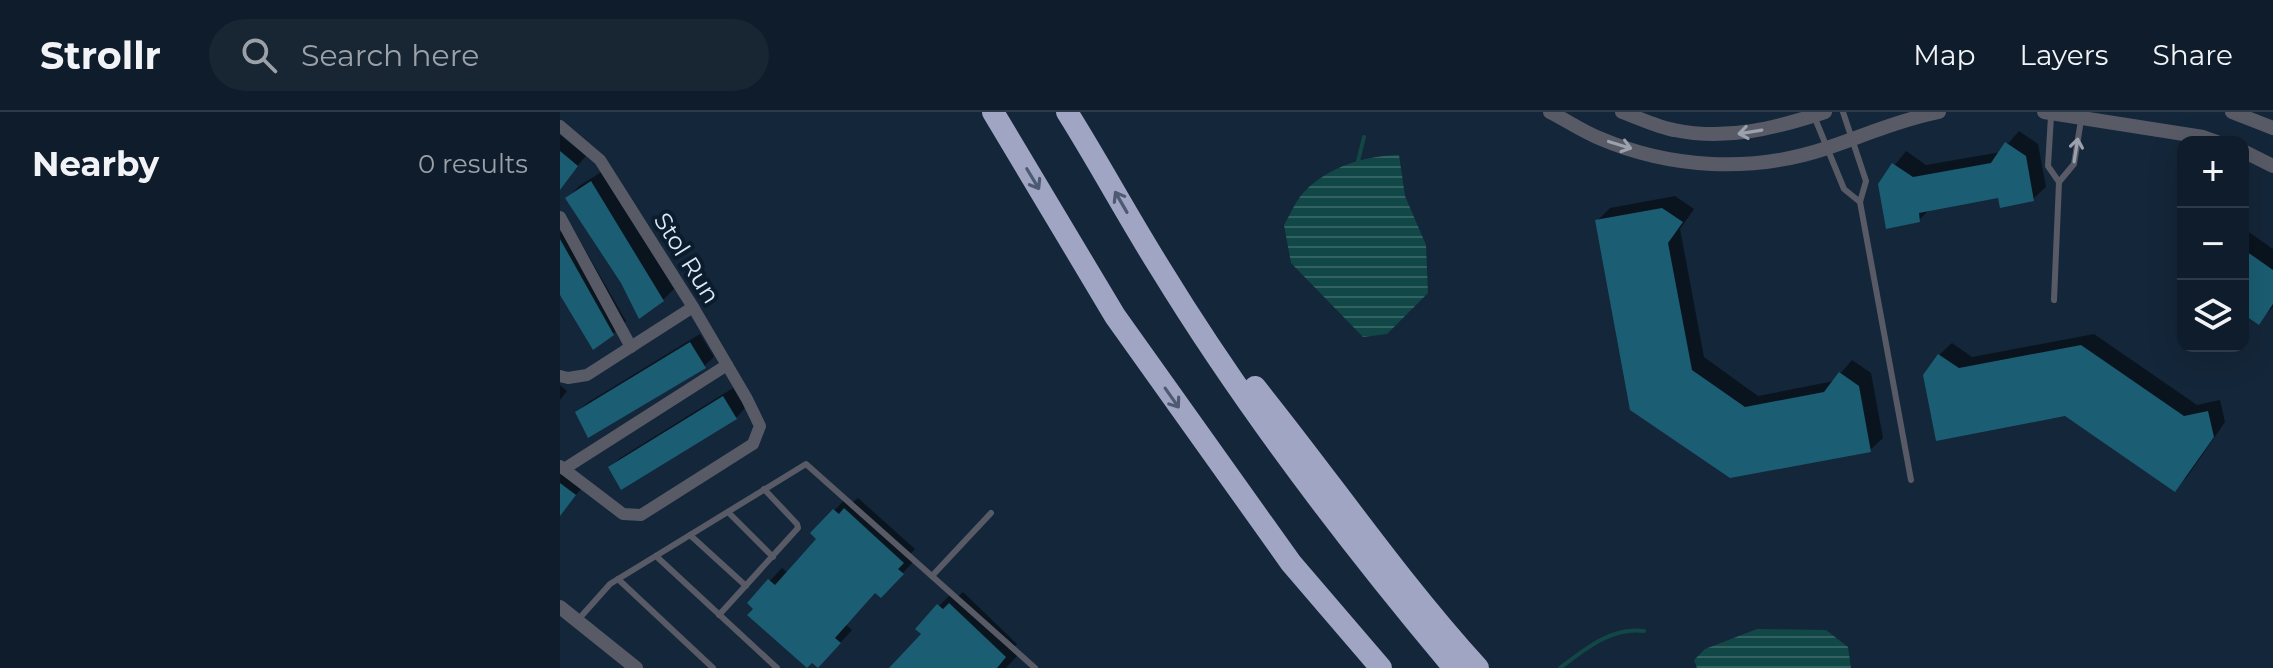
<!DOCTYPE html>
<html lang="en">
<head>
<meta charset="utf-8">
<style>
  :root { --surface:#0f1c2b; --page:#182533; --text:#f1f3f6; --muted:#9ba1a9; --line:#2f3a47 }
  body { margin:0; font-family:Montserrat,sans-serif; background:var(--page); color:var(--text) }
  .controls { position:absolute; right:24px; top:24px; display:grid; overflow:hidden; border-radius:16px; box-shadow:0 8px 32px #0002 }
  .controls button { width:72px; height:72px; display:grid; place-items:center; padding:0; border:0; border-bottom:2px solid var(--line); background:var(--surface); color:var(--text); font:40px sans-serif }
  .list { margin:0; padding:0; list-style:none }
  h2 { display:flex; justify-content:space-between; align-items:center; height:104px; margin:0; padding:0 32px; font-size:34px }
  h2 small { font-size:26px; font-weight:400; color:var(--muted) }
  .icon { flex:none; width:44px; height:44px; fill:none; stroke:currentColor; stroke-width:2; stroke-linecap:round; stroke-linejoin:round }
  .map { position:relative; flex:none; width:1713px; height:556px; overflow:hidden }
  header { display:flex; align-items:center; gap:48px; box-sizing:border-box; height:112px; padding:0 40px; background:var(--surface); border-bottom:2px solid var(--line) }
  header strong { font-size:38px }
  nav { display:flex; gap:44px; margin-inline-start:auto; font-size:28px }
  .search { width:560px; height:72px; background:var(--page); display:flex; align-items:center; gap:20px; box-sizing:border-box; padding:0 28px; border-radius:44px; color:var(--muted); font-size:30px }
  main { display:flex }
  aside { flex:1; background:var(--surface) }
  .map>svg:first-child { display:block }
  .water { fill:url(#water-rules) }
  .shadow { fill:#0007 }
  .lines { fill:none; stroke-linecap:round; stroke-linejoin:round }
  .stream { stroke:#114747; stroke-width:4 }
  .building { fill:#1b5d72 }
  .service { stroke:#585a66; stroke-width:6 }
  .minor { stroke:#585a66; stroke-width:12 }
  .tertiary { stroke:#585a66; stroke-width:14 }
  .motorway { stroke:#9fa5c2; stroke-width:22 }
  .oneway { stroke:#9ba2ae }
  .oneway2 { stroke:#4d5a71 }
  .labels { text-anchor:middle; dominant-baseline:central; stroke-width:8; stroke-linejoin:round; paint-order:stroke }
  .street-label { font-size:24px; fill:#dee9f6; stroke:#0a1c2e }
</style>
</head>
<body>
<header>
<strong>Strollr</strong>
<div class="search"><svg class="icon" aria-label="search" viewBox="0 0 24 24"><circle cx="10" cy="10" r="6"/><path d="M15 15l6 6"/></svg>Search here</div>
<nav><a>Map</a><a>Layers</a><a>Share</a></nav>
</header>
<main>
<aside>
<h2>Nearby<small>0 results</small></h2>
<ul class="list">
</ul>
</aside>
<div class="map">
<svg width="1713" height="556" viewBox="0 0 1713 556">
  <defs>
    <pattern id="water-rules" width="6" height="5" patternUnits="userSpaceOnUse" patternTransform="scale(2)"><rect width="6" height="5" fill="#114747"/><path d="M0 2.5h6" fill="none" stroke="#336262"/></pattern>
  </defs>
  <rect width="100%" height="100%" fill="#142639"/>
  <g class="water">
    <path d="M 839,43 L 845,84 L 866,133 L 868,181 L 827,222 L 803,225 L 731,151 L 724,113 C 730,103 736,88 744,80 C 769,54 805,44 839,43 Z"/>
    <path d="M 1197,517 L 1266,518 L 1288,535 L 1291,556 L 1137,556 L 1134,548 L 1145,537 Z"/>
  </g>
  <g class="shadow">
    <path d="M 1459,19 L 1478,32 L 1486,75 L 1473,87 L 1439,83 L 1371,96 L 1359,108 L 1320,72 L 1346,39 L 1366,53 L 1441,40 Z"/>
    <path d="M 0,23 L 26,44 L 0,74 Z"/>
    <path d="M 43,59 L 115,176 L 103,188 L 63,170 L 8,86 L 19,74 Z"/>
    <path d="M 1115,84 L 1134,97 L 1120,117 L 1144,245 L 1198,284 L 1274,269 L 1292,248 L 1311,261 L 1323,326 L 1310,338 L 1170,364 L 1037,109 L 1050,96 Z"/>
    <path d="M 11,113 L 66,209 L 53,222 L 0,179 L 0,120 Z"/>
    <path d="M 1683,116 L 1713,137 L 1713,195 L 1698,210 L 1683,200 Z"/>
    <path d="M 140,222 L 154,245 L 144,254 L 17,300 L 27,291 Z"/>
    <path d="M 1534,222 L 1637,293 L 1660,288 L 1665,310 L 1627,365 L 1614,377 L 1506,302 L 1378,327 L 1379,243 L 1392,231 L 1412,245 Z"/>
    <path d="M 0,273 L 7,279 L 0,288 Z"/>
    <path d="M 173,276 L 185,296 L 176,306 L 50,355 L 60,346 Z"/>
    <path d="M 0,349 L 27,370 L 0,401 Z"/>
    <path d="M 286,386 L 292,391 L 298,386 L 355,437 L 349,443 L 355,448 L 333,471 L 316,479 L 285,512 L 292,518 L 270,542 L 189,491 L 222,456 L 228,461 L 259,427 L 274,399 Z"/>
    <path d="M 403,480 L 457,532 L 451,538 L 457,544 L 446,556 L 332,556 L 364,522 L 379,494 L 391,482 L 396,486 Z"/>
  </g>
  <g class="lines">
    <g class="stream">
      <path d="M 798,49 L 804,25"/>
      <path d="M 1000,556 C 1025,537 1051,515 1084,519"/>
    </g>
  </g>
  <g class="building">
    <path d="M 1445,30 L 1466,44 L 1474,89 L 1440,96 L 1438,86 L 1359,101 L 1360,110 L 1326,117 L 1318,72 L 1332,51 L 1353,65 L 1431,51 Z"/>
    <path d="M 0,39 L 18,54 L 0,78 Z"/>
    <path d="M 31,69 L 104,189 L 79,207 L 61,171 L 5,86 Z"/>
    <path d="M 1102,96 L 1123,110 L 1108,131 L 1132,258 L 1185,295 L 1264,280 L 1279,260 L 1299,274 L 1311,340 L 1170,366 L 1070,298 L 1035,108 Z"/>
    <path d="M 0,127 L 54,223 L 33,238 L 0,183 Z"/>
    <path d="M 1683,137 L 1713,158 L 1713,192 L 1699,213 L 1683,202 Z"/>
    <path d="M 130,230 L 146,256 L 28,326 L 15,300 Z"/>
    <path d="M 1521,233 L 1624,304 L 1648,299 L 1654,325 L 1615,380 L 1505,304 L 1376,329 L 1363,263 L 1378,242 L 1399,256 Z"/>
    <path d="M 163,284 L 177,307 L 61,378 L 48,355 Z"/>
    <path d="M 0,371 L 16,383 L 0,404 Z"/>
    <path d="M 284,396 L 344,451 L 338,457 L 344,462 L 321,486 L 315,481 L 275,526 L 281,531 L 258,556 L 252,551 L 247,556 L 187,503 L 193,497 L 187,491 L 208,467 L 215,473 L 256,427 L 250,421 L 273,397 L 279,402 Z"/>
    <path d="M 389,491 L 446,545 L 437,556 L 329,556 L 361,522 L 355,517 L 377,492 L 383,497 Z"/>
  </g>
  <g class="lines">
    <g class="service">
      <path d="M 1283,0 L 1306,69 L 1300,90 L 1351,368"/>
      <path d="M 1254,4 L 1284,77 L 1300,90"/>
      <path d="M 1491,4 L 1488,54 L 1499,70 L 1494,188"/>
      <path d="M 1499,70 L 1514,52 L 1521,8"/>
      <path d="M 168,400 L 213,445"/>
      <path d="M 130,423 L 186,474"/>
      <path d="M 96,444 L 217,556"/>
      <path d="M 372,464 L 431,401"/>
      <path d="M 58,467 L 153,556"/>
      <path d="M 159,503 L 238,416 L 237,412 L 204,377"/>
      <path d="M 17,509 L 50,472 L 246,352 L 475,556"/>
    </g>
    <g class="minor">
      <path d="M 0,14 L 40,48 L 133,195 L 187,287 L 200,314 L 193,332 L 81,403 L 63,402 L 0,354"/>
      <path d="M 0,105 L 71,235"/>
      <path d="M 0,264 L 8,266 L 27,263 L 133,195"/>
      <path d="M 4,357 L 167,253"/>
    </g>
    <g class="tertiary">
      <path d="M 990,0 C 1006,8 1022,19 1039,26 C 1111,57 1193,61 1267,36 C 1305,23 1340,8 1379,0"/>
      <path d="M 1062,0 C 1079,6 1097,15 1114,18 C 1167,29 1216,16 1265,0"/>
      <path d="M 1484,0 L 1643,25 L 1657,30"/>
      <path d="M 1672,0 L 1713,16"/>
      <path d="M 1683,39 L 1713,54"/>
      <path d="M 0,495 L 76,556"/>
    </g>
    <g class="motorway">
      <path d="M 433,0 L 555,204 L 731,451 L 821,556"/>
      <path d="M 507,0 C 539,51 568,105 600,156 C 685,295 789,431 894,556"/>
      <path d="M 695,275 C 770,368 837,467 918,556"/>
    </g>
  </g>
  <defs><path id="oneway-shaft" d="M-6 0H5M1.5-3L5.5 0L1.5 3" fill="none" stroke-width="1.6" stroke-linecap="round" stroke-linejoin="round" transform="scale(2)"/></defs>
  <g class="oneway">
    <use href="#oneway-shaft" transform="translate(1190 20) rotate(171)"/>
    <use href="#oneway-shaft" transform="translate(1060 33) rotate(17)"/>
    <use href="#oneway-shaft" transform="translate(1516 38) rotate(-81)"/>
  </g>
  <g class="oneway2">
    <use href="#oneway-shaft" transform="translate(473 67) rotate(59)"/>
    <use href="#oneway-shaft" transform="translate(561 90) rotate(-120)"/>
    <use href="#oneway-shaft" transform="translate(612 286) rotate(55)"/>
  </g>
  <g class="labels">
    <g class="street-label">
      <text transform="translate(127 146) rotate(58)">Stol Run</text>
    </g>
  </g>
</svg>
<div class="controls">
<button>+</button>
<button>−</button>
<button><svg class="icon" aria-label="layers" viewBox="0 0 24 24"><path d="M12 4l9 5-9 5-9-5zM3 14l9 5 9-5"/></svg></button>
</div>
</div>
</main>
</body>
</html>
